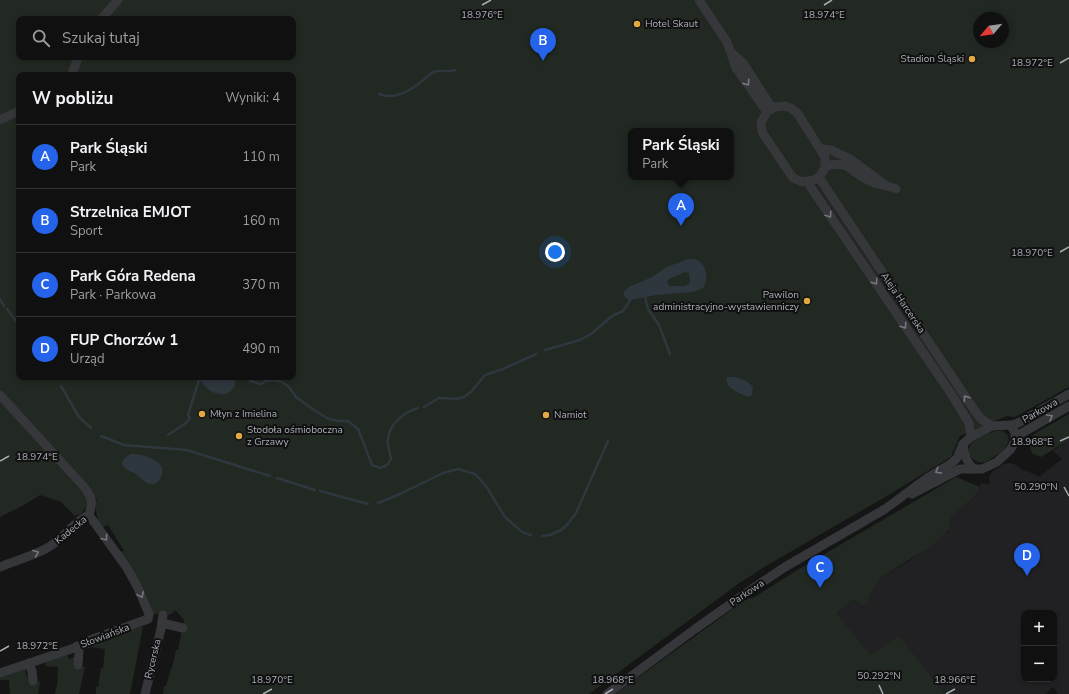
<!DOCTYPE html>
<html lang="pl">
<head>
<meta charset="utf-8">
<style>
  :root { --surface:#101010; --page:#191919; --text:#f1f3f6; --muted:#9c9d9f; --line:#303030; --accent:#2563eb }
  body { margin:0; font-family:"Nunito Sans",sans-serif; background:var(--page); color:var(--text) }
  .controls { position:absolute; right:12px; bottom:12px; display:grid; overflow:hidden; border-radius:8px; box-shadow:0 2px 6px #0003 }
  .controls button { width:36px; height:36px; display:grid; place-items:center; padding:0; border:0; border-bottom:1px solid var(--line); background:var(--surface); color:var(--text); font:20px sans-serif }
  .compass { position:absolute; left:973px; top:12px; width:36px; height:36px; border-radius:50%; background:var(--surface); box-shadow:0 2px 6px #0003; rotate:241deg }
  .you { position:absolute; left:555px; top:252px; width:14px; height:14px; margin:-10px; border:3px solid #fff; border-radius:50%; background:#1a73e8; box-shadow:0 0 0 6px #1a73e833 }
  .badge { display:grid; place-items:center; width:26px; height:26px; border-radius:50%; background:var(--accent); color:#fff; font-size:13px; font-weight:700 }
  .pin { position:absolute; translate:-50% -33px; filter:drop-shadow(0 1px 2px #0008) }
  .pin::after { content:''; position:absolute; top:21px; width:14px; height:12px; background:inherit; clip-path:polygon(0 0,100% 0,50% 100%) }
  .popup { position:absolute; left:628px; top:128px; width:106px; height:52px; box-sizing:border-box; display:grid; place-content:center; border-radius:8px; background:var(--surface); filter:drop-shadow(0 1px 3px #0005); font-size:13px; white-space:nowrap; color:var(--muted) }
  .popup b { font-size:15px; color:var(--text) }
  .popup::after { content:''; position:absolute; left:50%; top:100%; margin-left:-8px; border:8px solid transparent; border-top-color:var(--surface) }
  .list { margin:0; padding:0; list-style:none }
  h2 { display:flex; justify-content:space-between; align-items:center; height:52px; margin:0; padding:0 16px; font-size:17px }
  h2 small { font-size:13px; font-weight:400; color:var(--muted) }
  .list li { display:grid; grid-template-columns:26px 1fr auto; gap:12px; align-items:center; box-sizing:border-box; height:64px; padding:0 16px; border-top:1px solid var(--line) }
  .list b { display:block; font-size:15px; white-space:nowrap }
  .list p { margin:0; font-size:13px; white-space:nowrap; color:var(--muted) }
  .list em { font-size:13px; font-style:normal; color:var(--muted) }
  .icon { flex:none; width:22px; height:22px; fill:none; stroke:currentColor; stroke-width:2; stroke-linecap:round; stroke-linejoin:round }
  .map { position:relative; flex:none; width:1069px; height:694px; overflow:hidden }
  .search { position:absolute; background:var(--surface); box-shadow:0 2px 6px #0003; left:16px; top:16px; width:280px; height:44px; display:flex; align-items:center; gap:10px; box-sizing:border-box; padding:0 14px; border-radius:8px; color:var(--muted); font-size:15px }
  .panel { position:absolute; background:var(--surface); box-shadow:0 2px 6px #0003; left:16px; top:72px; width:280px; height:308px; border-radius:8px }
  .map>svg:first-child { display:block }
  .built { fill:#212123; fill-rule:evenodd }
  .green { fill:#212922; fill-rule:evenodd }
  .water { fill:#2f373e; fill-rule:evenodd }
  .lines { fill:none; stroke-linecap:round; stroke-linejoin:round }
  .stream { stroke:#2f373e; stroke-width:2.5 }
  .minor { stroke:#36373b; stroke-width:9 }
  .oneway { stroke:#75777e }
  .ticks { fill:none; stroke:#a8acb5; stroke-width:1.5 }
  .poi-dot { fill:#e2a841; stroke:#101011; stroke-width:1.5 }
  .labels { text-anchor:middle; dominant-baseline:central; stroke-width:4; stroke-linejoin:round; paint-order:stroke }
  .poi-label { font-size:10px; fill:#a8acb5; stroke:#101011; text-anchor:start }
  .street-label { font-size:10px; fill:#a8acb5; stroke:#101011 }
  .ticks-label { font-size:10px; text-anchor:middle; fill:#a8acb5; stroke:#101011; stroke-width:4; stroke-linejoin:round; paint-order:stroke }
</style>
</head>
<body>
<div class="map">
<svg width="1069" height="694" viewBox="0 0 1069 694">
  <rect width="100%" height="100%" fill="#151516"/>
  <path class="built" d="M 1069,440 L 1069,694 L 1058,694 L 1053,687 L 1045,694 L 927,694 L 890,643 L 870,656 L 837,613 L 852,600 L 856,601 L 863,606 L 868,602 L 870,593 L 875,584 L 882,577 L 909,561 L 950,530 L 951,517 L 975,496 L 980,487 L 980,483 L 990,484 L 989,477 L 993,471 L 1004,464 L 1008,463 L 1014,464 L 1022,470 L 1032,473 L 1039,477 L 1062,459 L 1053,451 ZM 1024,613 L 1054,613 L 1054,679 L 1024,679 Z"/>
  <g class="green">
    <path d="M 0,0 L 1069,0 L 1069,387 L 1015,417 L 1007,416 L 960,436 L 951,457 L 885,497 L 766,566 L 738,584 L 589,694 L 163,694 L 164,686 L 166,686 L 171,668 L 172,668 L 176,650 L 178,650 L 184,620 L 175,610 L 170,615 L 161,613 L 152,615 L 118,552 L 124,551 L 108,525 L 101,528 L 98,522 L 95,503 L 97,500 L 93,493 L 0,392 ZM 979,18 L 1003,18 L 1003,42 L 979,42 ZM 19,19 L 293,19 L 293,57 L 19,57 ZM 19,75 L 293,75 L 293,377 L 19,377 ZM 631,131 L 731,131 L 731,177 L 631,177 Z"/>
    <path d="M 0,400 L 90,501 L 81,514 L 75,516 L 61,502 L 40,495 L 24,505 L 0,517 Z"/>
    <path d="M 1069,414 L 1069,440 L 1041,457 L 1033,454 C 1028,446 1028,440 1034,434 Z"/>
    <path d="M 995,431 L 1002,431 L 1007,434 L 1009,441 L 1005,448 L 1001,452 L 986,462 C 975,465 963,453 972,443 C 977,438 988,433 995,431 Z"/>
    <path d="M 956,477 L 980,487 L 975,496 L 951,517 L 950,529 L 934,544 L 882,577 C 875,584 871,591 868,602 L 863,606 L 856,601 L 852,600 L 837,613 L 870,655 L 899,636 L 944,693 L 950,689 L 954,694 L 615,694 L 748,598 L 753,598 L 799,569 Z"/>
    <path d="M 134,627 L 143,627 L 130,694 L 96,694 L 96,687 L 98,687 L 101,668 L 103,668 L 105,649 L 92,647 L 91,642 Z"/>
    <path d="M 67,654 L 69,659 L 74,657 L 75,659 L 74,666 L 85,667 L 79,694 L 55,694 L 56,687 L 57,687 L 58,667 L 45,666 L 46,661 Z"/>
    <path d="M 25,669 L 28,670 L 25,672 L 27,676 L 29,675 L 35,681 L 40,682 L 38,694 L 10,694 L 9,680 L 0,680 L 0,677 Z"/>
  </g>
  <g class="water">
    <path d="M 688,259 C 704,256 711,276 703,288 L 692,292 L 656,295 L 629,300 L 624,296 L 624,291 L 629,287 L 652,277 L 667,267 ZM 685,272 L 689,273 L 690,283 L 685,286 L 669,286 L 668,284 L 667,281 L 669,279 Z"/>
    <path d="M 198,377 L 230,377 L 235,380 L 235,386 C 232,389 230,393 225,394 C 214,396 202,386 198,377 Z"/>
    <path d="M 727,377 C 735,376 748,380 753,387 L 752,395 L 749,397 C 740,394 724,388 727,377 Z"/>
    <path d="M 132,454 C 144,454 171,462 160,479 C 159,481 156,484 153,484 C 147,485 139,477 135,473 C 132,472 129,471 126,469 C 118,463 125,456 132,454 Z"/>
  </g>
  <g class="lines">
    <g class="stream">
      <path d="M 379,94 C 394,100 410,91 422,81 C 426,78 429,74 434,72 C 441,69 448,73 455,70"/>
      <path d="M 645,297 L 648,309 L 659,325 L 670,354"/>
      <path d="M 0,299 L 4,306"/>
      <path d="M 7,309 L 19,325"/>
      <path d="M 545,350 L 580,340 L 591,334 L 612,316 L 623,311 L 631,299"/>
      <path d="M 248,377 L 250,381 L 261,384 L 266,381 L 274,380 L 282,382 L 289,387 L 296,397 L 317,412 L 329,419 L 339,421 L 348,421 L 358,429 L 372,465 L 380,468 L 387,465 L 391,459 C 390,453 387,446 388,439 C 389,424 404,412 418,408"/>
      <path d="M 61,386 L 79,417 L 91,428"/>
      <path d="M 424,407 L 439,398 L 457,399 L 464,397 L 472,391 L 480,381 L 485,375 L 503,369 L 536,354"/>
      <path d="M 168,435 L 186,423 L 190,418 L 188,415 L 199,380"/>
      <path d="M 101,436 L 124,445 L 187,450 L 270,476"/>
      <path d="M 277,478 L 315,490"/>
      <path d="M 320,491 L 368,504"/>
      <path d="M 378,503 L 400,494 L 443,473 L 458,469 L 475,474 L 486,486 L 505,517 L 522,532 L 531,535"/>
      <path d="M 542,536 L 550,535 L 561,530 L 567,525 L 576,513 L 608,441"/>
    </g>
    <g class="minor">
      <path d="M 699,0 L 727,42 L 736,68 L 767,112"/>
      <path d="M 101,19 L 118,0"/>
      <path d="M 732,53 L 743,63 L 772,108"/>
      <path d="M 72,75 L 78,57"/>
      <path d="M 785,106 L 791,108 L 798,114 L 825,157 L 825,168 L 819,177 L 814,180 L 802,182 L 793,178 L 762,132 L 761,122 L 767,112 L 775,107 Z"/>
      <path d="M 0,120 L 19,111"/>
      <path d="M 821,149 L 831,150 L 850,159 L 884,184"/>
      <path d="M 825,166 C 854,161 846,170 868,180 C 877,185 887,185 896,189"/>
      <path d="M 819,177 L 824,185 L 975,411 L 981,419 L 992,426"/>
      <path d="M 809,182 L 810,186 L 818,198 L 950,392 L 969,423 L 971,437"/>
      <path d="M 0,395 L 84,487 C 93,499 93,501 89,515"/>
      <path d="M 1016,440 L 1022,433 L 1069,406"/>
      <path d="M 963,444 C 964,453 966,463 974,469"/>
      <path d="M 912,494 L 960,469 L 982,469 L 997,462 L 1010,450 L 1015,442 L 1015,432 L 1010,425"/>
      <path d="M 0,567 C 17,560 37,555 52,545 C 65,536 75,521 89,515"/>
      <path d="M 162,623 L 183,628"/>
      <path d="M 77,646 L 79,652 L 78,665"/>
      <path d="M 29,663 L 32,671 L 33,681"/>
      <path d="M 0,673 L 89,643 L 90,640 L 148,619 L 149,614 L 137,586 L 127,568 L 89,515"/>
      <path d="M 145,694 L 161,629 L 163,615"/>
      <path d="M 607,694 L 695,629 L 752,589 L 785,567 L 885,509 L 927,478 L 952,463 L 957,458 L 963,444 L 971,437 L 992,426 L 1012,425 L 1018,423 L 1069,394"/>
    </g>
  </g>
  <defs><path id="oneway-chevron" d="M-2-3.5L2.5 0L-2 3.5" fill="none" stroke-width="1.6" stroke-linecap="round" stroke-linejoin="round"/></defs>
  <g class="oneway">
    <use href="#oneway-chevron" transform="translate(747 83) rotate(55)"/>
    <use href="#oneway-chevron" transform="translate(829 215) rotate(56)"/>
    <use href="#oneway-chevron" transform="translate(875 282) rotate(56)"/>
    <use href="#oneway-chevron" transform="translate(904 326) rotate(56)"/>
    <use href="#oneway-chevron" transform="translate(966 398) rotate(-124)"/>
    <use href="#oneway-chevron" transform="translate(1050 417) rotate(-30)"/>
    <use href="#oneway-chevron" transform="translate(938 471) rotate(149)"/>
    <use href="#oneway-chevron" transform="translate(105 538) rotate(53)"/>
    <use href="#oneway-chevron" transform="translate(36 553) rotate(-23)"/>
    <use href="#oneway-chevron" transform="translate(141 595) rotate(66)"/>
  </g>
  <path class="ticks" d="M 482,5 L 491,0M 824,5 L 832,0M 1060,63 L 1069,58M 1060,252 L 1069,247M 1060,441 L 1069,437M 0,461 L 9,456M 1064,487 L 1069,496M 0,651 L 9,646M 879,685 L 883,694M 263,694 L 272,689M 605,694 L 613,689M 946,694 L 955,689"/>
  <g class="poi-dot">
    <circle cx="637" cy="24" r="4"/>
    <circle cx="972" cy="59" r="4"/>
    <circle cx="807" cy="301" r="4"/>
    <circle cx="202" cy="414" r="4"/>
    <circle cx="546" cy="415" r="4"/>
    <circle cx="239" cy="436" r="4"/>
  </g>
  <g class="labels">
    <g class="poi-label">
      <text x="645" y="24">Hotel Skaut</text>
      <text x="964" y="59" text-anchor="end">Stadion Śląski</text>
      <text x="799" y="295" text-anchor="end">Pawilon<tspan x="799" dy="12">administracyjno-wystawienniczy</tspan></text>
      <text x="210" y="414">Młyn z Imielina</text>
      <text x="554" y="415">Namiot</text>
      <text x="247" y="430">Stodoła ośmioboczna<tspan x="247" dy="12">z Grzawy</tspan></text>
    </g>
    <g class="street-label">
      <text transform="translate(903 303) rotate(56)">Aleja Harcerska</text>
      <text transform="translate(1040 411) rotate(-30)">Parkowa</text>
      <text transform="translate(71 530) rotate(-39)">Kadecka</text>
      <text transform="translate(747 593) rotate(-34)">Parkowa</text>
      <text transform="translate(105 636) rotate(-21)">Słowiańska</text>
      <text transform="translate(153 659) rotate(-76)">Rycerska</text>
    </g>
  </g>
  <g class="ticks-label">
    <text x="824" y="18">18.974°E</text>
    <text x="482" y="18">18.976°E</text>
    <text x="1032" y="66">18.972°E</text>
    <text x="1032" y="256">18.970°E</text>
    <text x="1032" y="445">18.968°E</text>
    <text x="37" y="460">18.974°E</text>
    <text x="1036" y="490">50.290°N</text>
    <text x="37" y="649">18.972°E</text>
    <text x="879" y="679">50.292°N</text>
    <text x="272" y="683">18.970°E</text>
    <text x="613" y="683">18.968°E</text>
    <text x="955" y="683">18.966°E</text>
  </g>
</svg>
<div class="controls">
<button>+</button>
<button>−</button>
</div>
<svg class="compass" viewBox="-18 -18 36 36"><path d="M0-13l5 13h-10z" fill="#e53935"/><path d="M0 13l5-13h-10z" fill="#9c9d9f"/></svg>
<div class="you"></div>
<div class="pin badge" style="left:681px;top:226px">A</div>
<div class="popup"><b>Park Śląski</b>Park</div>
<div class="pin badge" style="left:543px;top:61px">B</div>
<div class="pin badge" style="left:820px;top:588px">C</div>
<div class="pin badge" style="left:1027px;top:576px">D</div>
<div class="search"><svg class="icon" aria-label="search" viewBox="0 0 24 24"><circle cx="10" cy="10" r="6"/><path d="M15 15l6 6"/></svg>Szukaj tutaj</div>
<section class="panel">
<h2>W pobliżu<small>Wyniki: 4</small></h2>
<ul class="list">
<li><span class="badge">A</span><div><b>Park Śląski</b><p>Park</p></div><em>110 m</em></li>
<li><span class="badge">B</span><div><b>Strzelnica EMJOT</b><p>Sport</p></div><em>160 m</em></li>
<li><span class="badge">C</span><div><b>Park Góra Redena</b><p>Park · Parkowa</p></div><em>370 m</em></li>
<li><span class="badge">D</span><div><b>FUP Chorzów 1</b><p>Urząd</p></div><em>490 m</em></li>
</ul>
</section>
</div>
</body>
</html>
